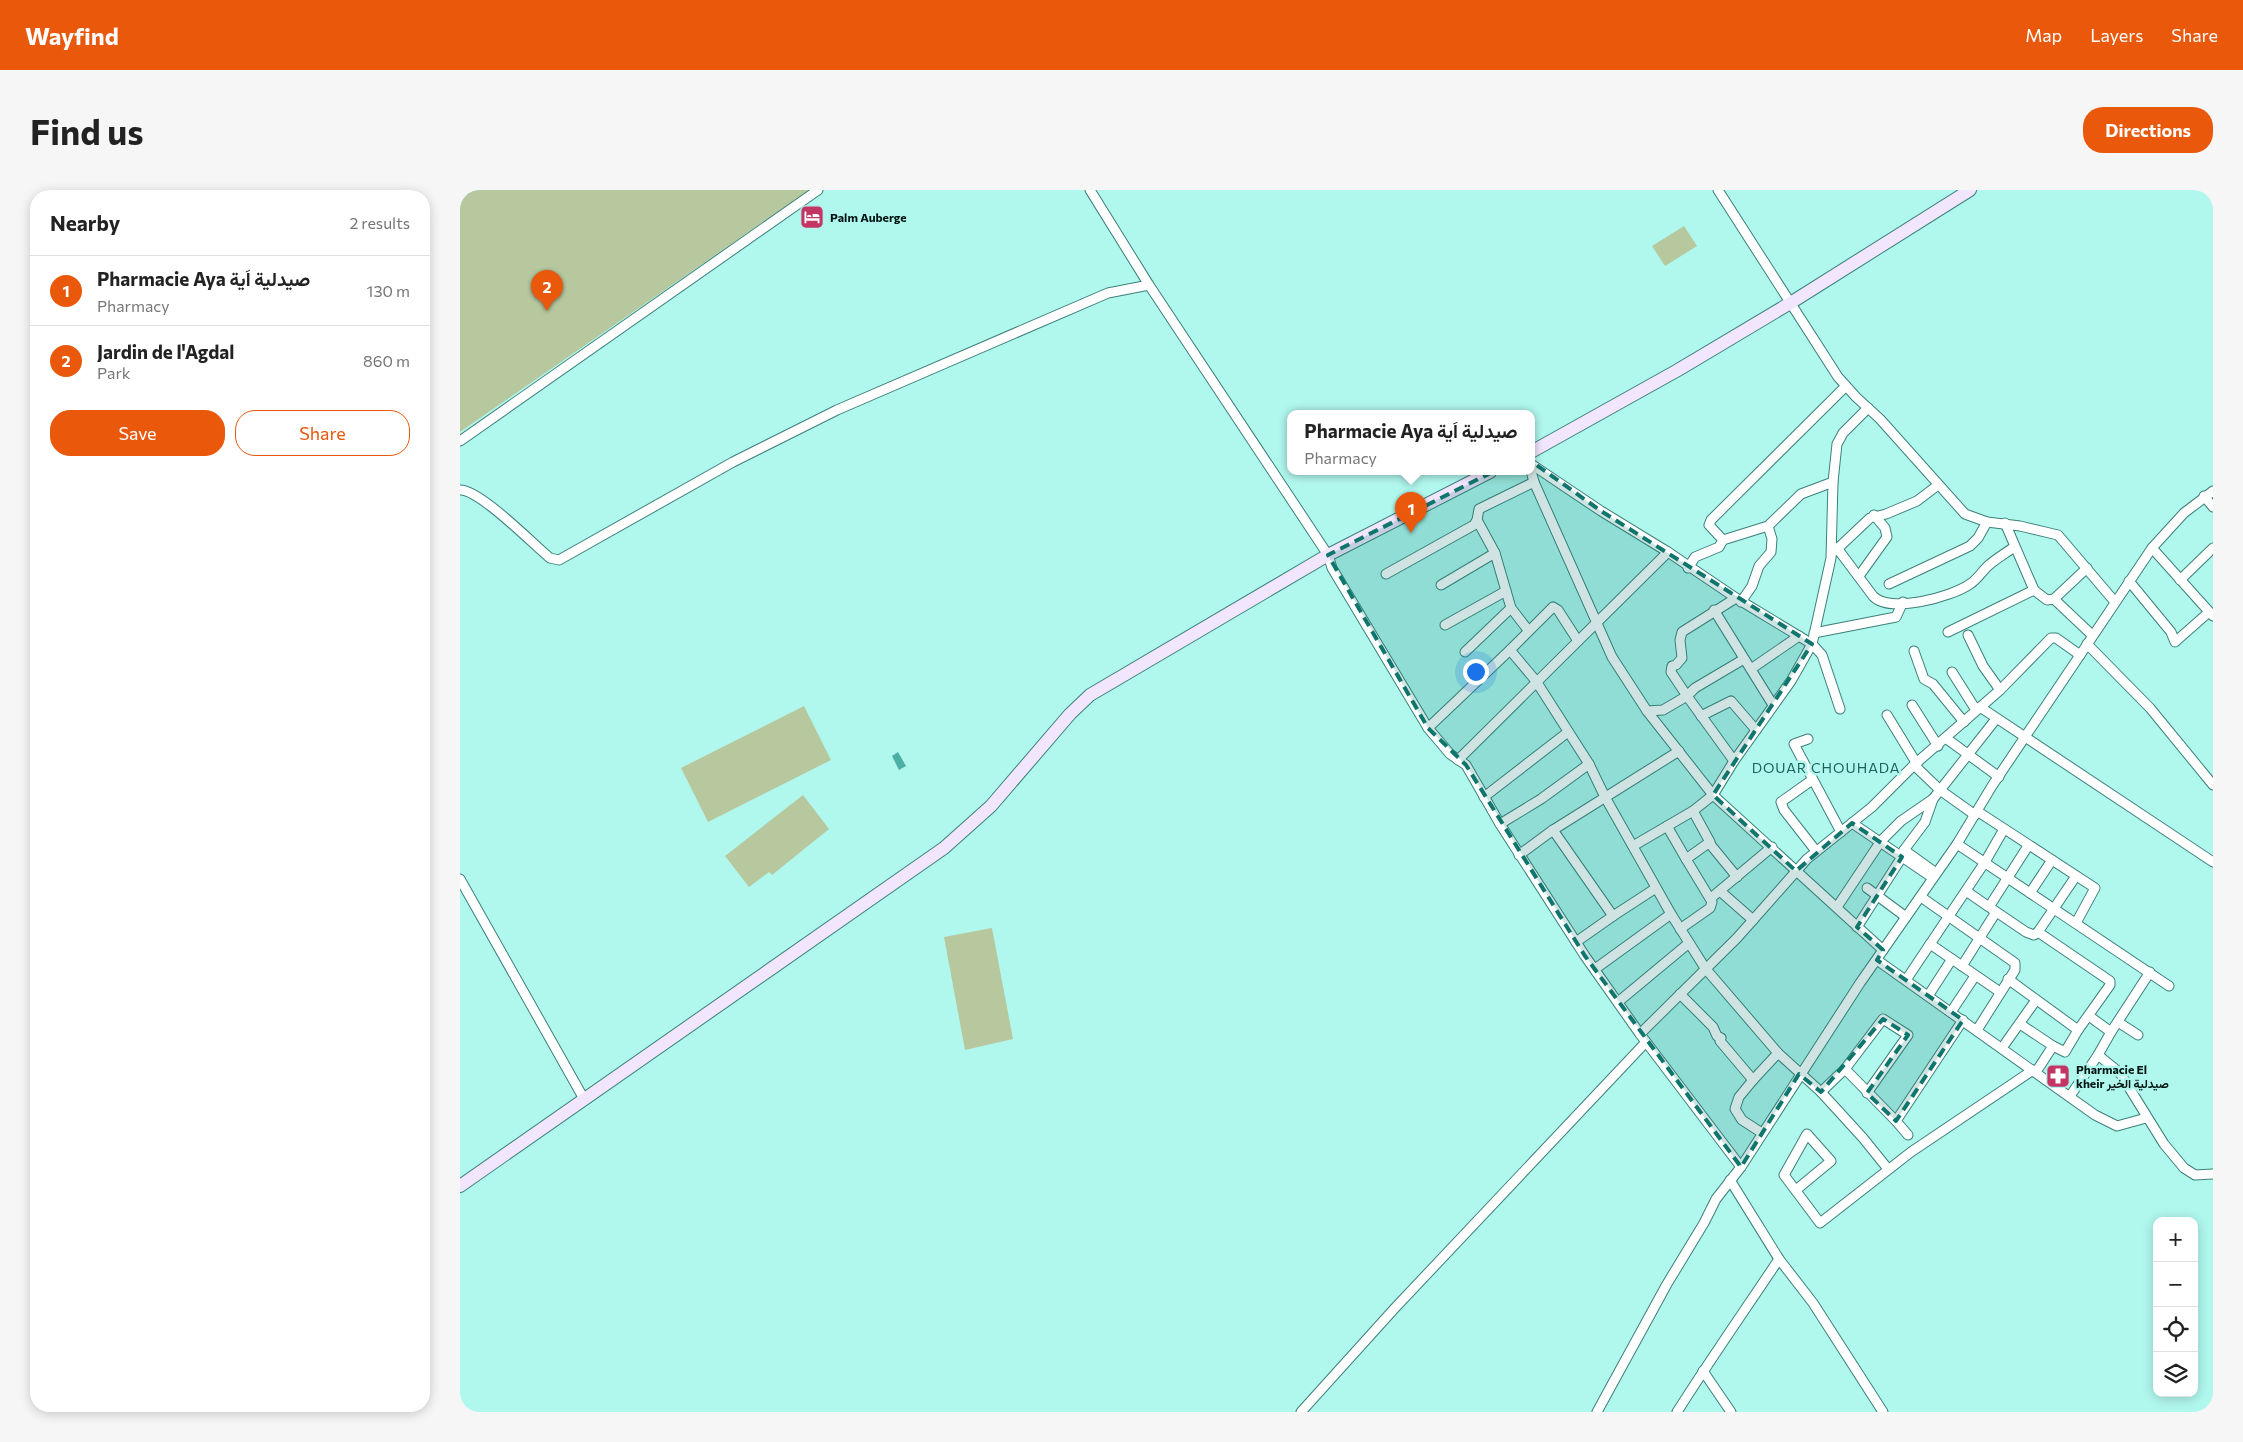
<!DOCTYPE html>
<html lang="en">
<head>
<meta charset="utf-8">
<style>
  :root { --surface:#fff; --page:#f6f6f6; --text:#222; --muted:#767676; --line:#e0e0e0; --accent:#ea580c }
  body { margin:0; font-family:Commissioner,Vazirmatn,sans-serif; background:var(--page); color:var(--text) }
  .controls { position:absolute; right:15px; bottom:15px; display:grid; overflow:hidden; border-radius:10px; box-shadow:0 2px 12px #0003 }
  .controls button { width:45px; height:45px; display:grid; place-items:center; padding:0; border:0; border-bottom:1px solid var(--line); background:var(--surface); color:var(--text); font:25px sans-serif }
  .you { position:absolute; left:1015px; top:481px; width:18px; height:18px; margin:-12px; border:4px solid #fff; border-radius:50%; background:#1a73e8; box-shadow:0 0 0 8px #1a73e833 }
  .badge { display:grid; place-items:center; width:32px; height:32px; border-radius:50%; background:var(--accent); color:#fff; font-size:16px; font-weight:700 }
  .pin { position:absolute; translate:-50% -41px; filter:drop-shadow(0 1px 2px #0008) }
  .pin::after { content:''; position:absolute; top:26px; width:18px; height:15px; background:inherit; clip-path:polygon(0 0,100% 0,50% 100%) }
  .popup { position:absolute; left:827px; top:220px; width:248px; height:65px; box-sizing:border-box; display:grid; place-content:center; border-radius:10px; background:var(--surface); filter:drop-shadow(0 1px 4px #0005); font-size:16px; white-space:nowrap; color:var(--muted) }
  .popup b { font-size:19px; color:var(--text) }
  .popup::after { content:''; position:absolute; left:50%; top:100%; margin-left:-10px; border:10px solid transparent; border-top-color:var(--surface) }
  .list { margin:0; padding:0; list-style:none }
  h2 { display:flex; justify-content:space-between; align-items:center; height:65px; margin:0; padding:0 20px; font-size:21px }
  h2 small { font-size:16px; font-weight:400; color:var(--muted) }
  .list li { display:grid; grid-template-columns:32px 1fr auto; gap:15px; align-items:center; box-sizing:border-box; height:70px; padding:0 20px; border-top:1px solid var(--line) }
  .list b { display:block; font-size:19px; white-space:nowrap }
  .list p { margin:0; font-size:16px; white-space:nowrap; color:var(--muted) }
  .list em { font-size:16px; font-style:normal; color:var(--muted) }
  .actions { display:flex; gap:10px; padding:15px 20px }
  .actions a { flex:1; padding:11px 0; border:1px solid var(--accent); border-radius:20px; text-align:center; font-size:18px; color:var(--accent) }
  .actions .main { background:var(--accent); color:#fff }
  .icon { flex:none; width:28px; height:28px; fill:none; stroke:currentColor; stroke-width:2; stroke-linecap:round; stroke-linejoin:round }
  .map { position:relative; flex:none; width:1753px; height:1222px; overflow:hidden; border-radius:20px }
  header { display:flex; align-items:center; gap:30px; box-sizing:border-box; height:70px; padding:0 25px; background:var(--accent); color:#fff }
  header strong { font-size:24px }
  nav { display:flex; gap:28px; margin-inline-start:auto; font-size:18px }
  .intro { display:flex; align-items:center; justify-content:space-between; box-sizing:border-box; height:120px; padding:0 30px }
  h1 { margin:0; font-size:35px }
  .button { padding:12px 22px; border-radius:20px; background:var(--accent); color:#fff; font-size:18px; font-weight:700 }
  main { display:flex; gap:30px; padding:0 30px }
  aside { flex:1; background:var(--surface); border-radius:20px; box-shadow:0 2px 12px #0003 }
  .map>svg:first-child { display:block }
  .green { fill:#b7c89f }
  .water { fill:#4dafa5 }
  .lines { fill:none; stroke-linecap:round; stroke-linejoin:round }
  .street-casing { stroke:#3c817a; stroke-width:11 }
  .secondary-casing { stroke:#3c817a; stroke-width:14 }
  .street { stroke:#fff; stroke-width:9 }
  .secondary { stroke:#f2e6ff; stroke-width:12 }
  .marked { fill:#0f766e; fill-opacity:0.2; stroke:#0f766e; stroke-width:4; stroke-dasharray:10 6; stroke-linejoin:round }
  .labels { text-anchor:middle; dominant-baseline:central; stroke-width:5; stroke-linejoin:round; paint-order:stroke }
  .poi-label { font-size:12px; font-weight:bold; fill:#001412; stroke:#b0f7ee; text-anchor:start }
  .neighbourhood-label { font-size:14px; letter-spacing:1px; fill:#1a645e; stroke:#b0f7ee }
</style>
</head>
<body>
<header>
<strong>Wayfind</strong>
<nav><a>Map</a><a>Layers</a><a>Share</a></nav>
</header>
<div class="intro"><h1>Find us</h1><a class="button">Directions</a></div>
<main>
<aside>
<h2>Nearby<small>2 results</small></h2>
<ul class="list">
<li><span class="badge">1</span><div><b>Pharmacie Aya صيدلية اَية</b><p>Pharmacy</p></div><em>130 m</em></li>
<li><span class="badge">2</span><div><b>Jardin de l'Agdal</b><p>Park</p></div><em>860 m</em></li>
</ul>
<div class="actions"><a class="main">Save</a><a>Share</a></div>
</aside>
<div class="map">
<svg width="1753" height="1222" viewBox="0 0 1753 1222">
  <rect width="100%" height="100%" fill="#b0f7ee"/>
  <g class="green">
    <path d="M 0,0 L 349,0 L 0,242 Z"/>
    <path d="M 1224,36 L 1237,56 L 1205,76 L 1192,56 Z"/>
    <path d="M 344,516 L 371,570 L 248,632 L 221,578 Z"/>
    <path d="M 343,605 L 369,639 L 312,685 L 309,682 L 289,697 L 265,666 Z"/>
    <path d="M 532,738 L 553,849 L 505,860 L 484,747 Z"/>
  </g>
  <path class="water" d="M 438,562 L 446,576 L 439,580 L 432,566 Z"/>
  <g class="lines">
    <g class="street-casing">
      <g id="street">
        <path d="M 630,0 L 689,95 L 868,365 L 872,378 L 968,538 L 990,564 L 1006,575 L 1040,634 L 1125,766 L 1180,844 L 1281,977"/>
        <path d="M 1258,0 L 1378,187 L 1396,207 L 1420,229 L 1505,324 L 1527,332 L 1560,336 L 1598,345 L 1655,412"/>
        <path d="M 0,251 L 358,0"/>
        <path d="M 1071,274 L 1141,321 L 1208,362 L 1276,408 L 1352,454 L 1362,465 L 1380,519"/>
        <path d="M 1071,281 L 1074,292 L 1152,467 L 1187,521 L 1253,605 L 1423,760"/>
        <path d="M 0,300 C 19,299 73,354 90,368 L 99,370 L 273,272 L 377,220 L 648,103 L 689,95"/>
        <path d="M 1744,306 L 1753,317"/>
        <path d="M 1017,330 L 1035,363 L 1051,418 L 1068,440"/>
        <path d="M 1545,333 L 1574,400 L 1587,410 L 1594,409 L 1627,378"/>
        <path d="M 1263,350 L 1249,335 L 1251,330 L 1386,196"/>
        <path d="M 1377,358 L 1413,406 C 1429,424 1492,407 1510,394 C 1518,389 1522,381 1529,375 C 1537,368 1546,363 1554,357"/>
        <path d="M 1692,358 L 1753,426"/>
        <path d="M 1375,361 L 1410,328 L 1426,324 L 1457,311 L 1478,295"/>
        <path d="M 1228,378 L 1235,367 L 1259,357 L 1263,350 L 1308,336 L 1341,304 L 1373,292"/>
        <path d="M 926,384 L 1014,335 L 1017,330 L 1019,319 L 1074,292"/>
        <path d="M 1399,386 L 1427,347 L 1425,338 L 1414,325"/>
        <path d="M 1720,390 L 1753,358"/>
        <path d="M 1669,391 L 1711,442 L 1715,452 L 1749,422"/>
        <path d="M 1429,394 L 1510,356 L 1518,348 L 1527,332"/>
        <path d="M 981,395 L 1035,363"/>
        <path d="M 1276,408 L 1222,442 L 1220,450 L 1222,468 L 1216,475 L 1212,476 L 1211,482 L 1227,506 L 1235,498 L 1284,469"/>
        <path d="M 1594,409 L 1632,445"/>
        <path d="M 1281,412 L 1292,396 L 1299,376 L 1311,362 L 1312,349 L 1308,336"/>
        <path d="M 1254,420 L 1313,515"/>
        <path d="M 985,435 L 1046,401"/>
        <path d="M 1488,442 L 1574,400"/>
        <path d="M 1354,443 L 1436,427 L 1443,412"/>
        <path d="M 1508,445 L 1523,476 L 1540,500"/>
        <path d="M 1118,451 L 1098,420 L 1093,417 L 1050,460 L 1076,491 L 1129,574 L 1145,607 L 1211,724 L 1245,778 L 1318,863 L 1361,902 L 1403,948 L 1428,979"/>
        <path d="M 1627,454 L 1690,518 L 1753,595"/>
        <path d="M 1454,461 L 1464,489 L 1473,494 L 1504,532"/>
        <path d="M 1005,462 L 1051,418"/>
        <path d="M 1291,479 L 1339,446"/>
        <path d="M 1492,482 L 1516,520"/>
        <path d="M 1452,515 L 1478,556"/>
        <path d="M 1520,517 L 1753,672"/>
        <path d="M 1187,521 L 1203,520 L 1227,506 L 1274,571"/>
        <path d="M 1427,525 L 1457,574"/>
        <path d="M 1241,526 L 1271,511 L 1296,540"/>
        <path d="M 968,538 L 1050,460"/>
        <path d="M 1348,549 L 1334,554 L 1381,642"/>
        <path d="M 1487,549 L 1539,587"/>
        <path d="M 998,570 L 1208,362"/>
        <path d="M 1454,575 L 1480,600 L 1515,625"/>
        <path d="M 1352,590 L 1321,612 L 1324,620 L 1356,661"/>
        <path d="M 1024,607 L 1108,542"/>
        <path d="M 1517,621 L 1635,698 L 1616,733"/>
        <path d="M 1392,633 L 1473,688"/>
        <path d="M 1040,634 L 1081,609 L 1129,574"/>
        <path d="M 1207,636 L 1226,669"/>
        <path d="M 1250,654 L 1277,687"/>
        <path d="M 1497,654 L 1709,796"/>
        <path d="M 1173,656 L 1233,621"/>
        <path d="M 1444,660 L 1476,683"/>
        <path d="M 1059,665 L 1093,640"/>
        <path d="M 1616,686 L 1578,742 L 1650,791 L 1650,795 L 1618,840"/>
        <path d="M 0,689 L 124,909"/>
        <path d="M 1196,698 L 1153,726 L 1093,640 L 1219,561"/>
        <path d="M 1407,698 L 1446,727"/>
        <path d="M 1260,701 L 1293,730"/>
        <path d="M 1506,701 L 1529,717 L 1568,656"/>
        <path d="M 1570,703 L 1592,670"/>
        <path d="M 1461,707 L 1555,773 L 1555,780 L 1517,840"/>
        <path d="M 1251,708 L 1312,657"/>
        <path d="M 1377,717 L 1421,651 L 1441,631 L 1473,609"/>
        <path d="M 1532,719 L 1566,742 L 1574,745 L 1578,742"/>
        <path d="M 1397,737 L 1442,667 L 1444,660 L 1465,632 L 1473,609 L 1536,529"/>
        <path d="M 1220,739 L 1250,718 L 1252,712 L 1226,669 L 1250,652 L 1233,621 L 1253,605 L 1274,571 L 1331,491 L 1352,454 L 1371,368 L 1373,292 L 1377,254 L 1383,243 L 1408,218"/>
        <path d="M 1116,752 L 1153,726"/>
        <path d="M 1470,754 L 1540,802"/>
        <path d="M 1417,770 L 1635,925 L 1657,936 L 1686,928"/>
        <path d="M 1502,776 L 1536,722"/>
        <path d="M 1135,779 L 1211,724"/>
        <path d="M 1548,789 L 1618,840 L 1605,862 L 1593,856 L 1576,882"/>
        <path d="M 1446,790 L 1525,672 L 1544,639"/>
        <path d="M 1220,804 L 1253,837 L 1257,846 L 1261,848 L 1260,851 L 1293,890 L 1318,863"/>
        <path d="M 1468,806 L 1492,769"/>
        <path d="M 1158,812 L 1229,753"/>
        <path d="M 1491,822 L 1515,786"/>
        <path d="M 1658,832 L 1678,845"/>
        <path d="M 1560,834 L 1593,856"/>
        <path d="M 1651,842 L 1690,782"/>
        <path d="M 1180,844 L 1277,748 L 1347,669 L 1412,617 L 1454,575 L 1540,500 L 1591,448 L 1596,448 L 1620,465"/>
        <path d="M 1542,858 L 1576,810"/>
        <path d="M 1638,865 L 1660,883 L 1704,954 L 1724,978 L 1735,985 L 1753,984"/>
        <path d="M 1385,879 L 1423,829 L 1448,845 L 1407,903"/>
        <path d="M 1293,890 L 1279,907 L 1275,919 L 1282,930 L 1302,943"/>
        <path d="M 1361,902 L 1385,879 L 1436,931"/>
        <path d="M 1610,906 L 1638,865 L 1651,842 L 1629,826"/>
        <path d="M 1448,945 L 1436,931 L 1503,830"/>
        <path d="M 1270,990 L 1319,1069"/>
        <path d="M 1336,1000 L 1371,971 L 1347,944 L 1324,985 L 1360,1033 L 1451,962 L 1573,880"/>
        <path d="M 1243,1181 L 1271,1222"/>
        <path d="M 841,1222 L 934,1119 L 1186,852"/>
        <path d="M 1137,1222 L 1207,1094 L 1244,1033 L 1256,1009 L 1281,977 L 1400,793 L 1497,654 L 1532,596 L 1692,358 L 1724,323 L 1753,301"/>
        <path d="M 1217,1222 C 1250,1170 1285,1120 1319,1069 L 1353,1113 L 1423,1222"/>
      </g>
    </g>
    <g class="secondary-casing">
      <g id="secondary">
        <path d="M 1071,262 L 1218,180 L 1332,112 L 1510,0"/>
        <path d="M 0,996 L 484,658 L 531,616 L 610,524 L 630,505 L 868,365 L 1030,282"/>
      </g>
    </g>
    <use href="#street" class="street"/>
    <use href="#secondary" class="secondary"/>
  </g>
  <path class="marked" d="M 1064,266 L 1141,321 L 1352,454 L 1253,605 L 1336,681 L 1392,633 L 1442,667 L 1397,737 L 1423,760 L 1417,770 L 1503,830 L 1436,931 L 1407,903 L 1448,845 L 1423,829 L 1361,902 L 1339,884 L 1281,977 L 1125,766 L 1006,575 L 968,538 L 868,365 Z"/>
  <defs>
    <g id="hotel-square" transform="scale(1.25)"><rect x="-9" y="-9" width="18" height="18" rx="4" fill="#c33562" stroke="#b0f7ee"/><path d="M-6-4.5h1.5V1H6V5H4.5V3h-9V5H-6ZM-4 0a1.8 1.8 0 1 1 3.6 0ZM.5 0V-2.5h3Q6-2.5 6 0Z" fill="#fff"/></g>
    <g id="pharmacy-square" transform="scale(1.25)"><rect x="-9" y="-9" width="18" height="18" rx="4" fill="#c33562" stroke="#b0f7ee"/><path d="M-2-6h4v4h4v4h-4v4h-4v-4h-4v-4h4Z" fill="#fff"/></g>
  </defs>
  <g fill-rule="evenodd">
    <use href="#hotel-square" x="352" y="27"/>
    <use href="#pharmacy-square" x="1598" y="886"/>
  </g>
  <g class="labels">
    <g class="poi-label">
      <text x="370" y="27">Palm Auberge</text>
      <text x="1616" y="879">Pharmacie El<tspan x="1616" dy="14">kheir صيدلية الخير</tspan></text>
    </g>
    <g class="neighbourhood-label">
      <text x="1366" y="577">DOUAR CHOUHADA</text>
    </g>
  </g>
</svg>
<div class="controls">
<button>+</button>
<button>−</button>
<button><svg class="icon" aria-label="locate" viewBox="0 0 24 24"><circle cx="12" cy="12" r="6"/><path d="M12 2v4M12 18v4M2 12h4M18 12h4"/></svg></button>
<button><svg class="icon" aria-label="layers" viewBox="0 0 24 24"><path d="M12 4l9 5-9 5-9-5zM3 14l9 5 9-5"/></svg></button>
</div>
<div class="you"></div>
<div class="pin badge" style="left:951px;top:343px">1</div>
<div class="popup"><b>Pharmacie Aya صيدلية اَية</b>Pharmacy</div>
<div class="pin badge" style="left:87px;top:121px">2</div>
</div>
</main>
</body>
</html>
